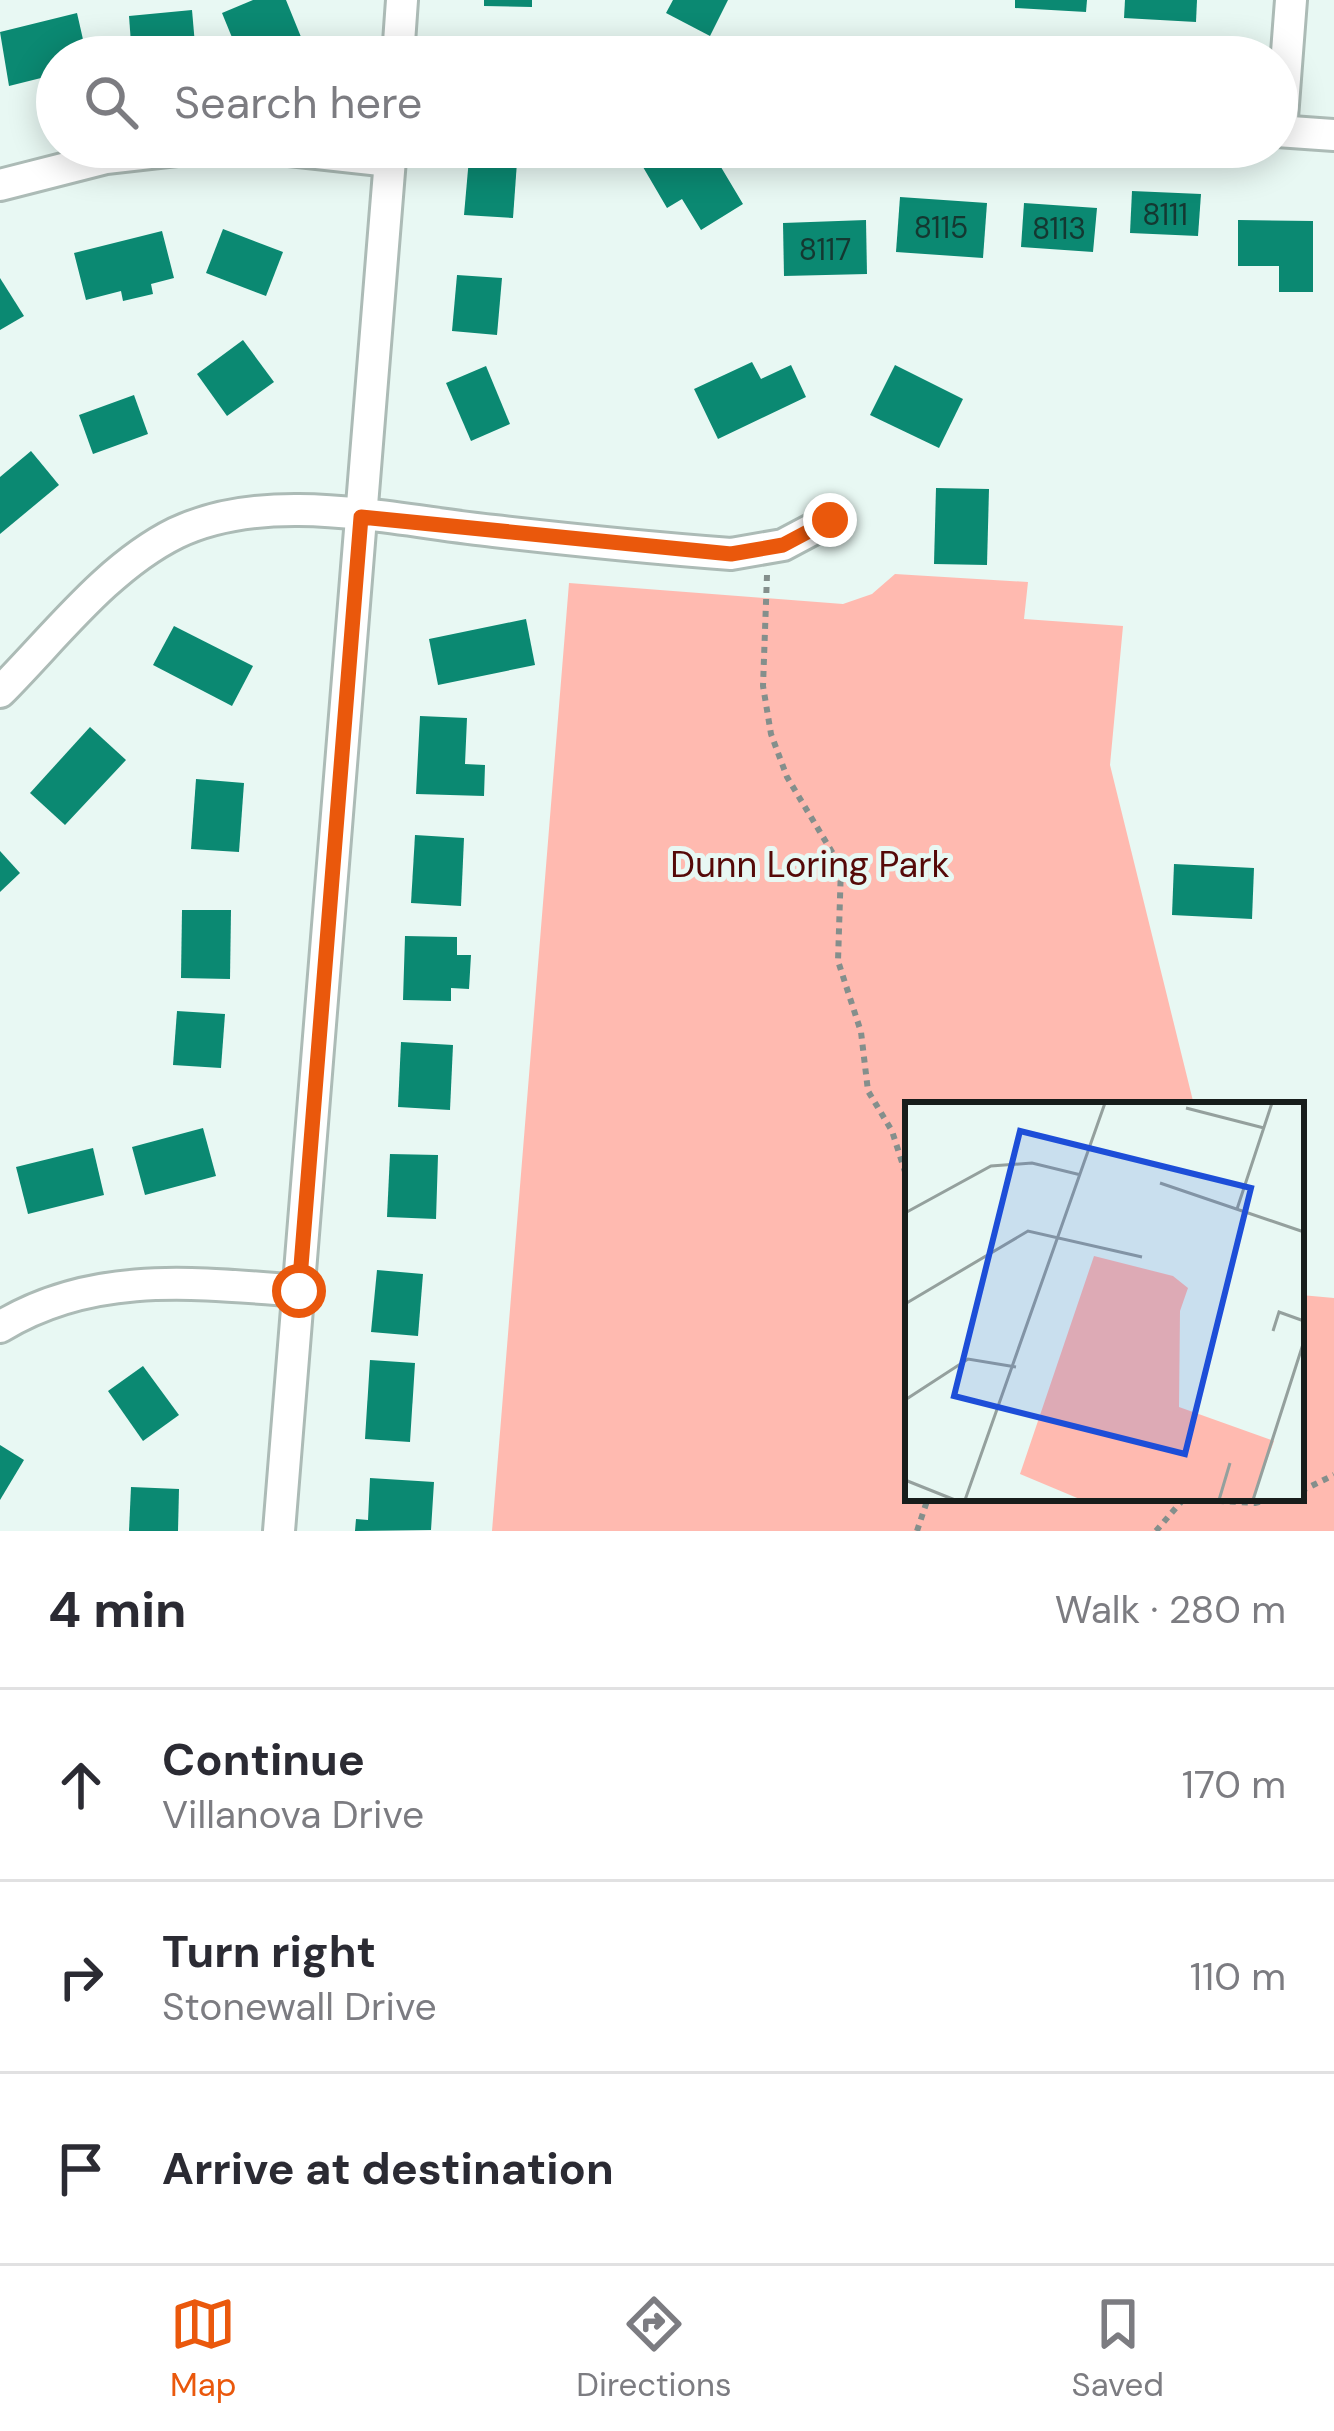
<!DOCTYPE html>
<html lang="en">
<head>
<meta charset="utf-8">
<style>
  :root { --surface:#fff; --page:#f2f2f3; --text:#2b2b33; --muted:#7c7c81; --line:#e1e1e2; --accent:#ea580c }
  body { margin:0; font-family:"DM Sans",sans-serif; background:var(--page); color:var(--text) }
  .stop { position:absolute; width:36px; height:36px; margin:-27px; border:9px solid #ea580c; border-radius:50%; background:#fff }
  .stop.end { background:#ea580c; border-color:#fff; box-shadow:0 3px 12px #0008 }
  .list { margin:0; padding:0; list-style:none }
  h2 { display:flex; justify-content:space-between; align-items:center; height:156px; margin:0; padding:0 48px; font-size:51px }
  h2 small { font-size:39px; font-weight:400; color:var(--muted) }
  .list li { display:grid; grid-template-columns:78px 1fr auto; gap:36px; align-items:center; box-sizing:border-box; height:192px; padding:0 48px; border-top:3px solid var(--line) }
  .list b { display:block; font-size:45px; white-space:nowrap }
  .list p { margin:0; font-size:39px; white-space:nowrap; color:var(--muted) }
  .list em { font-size:39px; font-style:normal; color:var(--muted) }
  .icon { flex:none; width:66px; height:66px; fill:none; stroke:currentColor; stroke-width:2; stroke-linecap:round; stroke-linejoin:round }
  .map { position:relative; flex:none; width:1334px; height:1531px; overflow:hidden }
  .search { position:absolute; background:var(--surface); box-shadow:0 6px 30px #0003; left:36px; right:36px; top:36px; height:132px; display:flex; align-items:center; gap:30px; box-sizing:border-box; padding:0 42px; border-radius:66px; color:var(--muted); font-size:45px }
  .sheet { height:732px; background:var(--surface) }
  nav { display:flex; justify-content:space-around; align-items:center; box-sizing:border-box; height:168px; border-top:3px solid var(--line); background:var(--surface); font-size:33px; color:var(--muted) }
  nav a { display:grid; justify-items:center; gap:6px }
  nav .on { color:var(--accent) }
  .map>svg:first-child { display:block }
  .green { fill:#ffbab0 }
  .building { fill:#0b8972 }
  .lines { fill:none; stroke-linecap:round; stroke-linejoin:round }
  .minor-casing { stroke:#acbbb6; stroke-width:36 }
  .path { stroke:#848f8c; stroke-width:6; stroke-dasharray:6 6; stroke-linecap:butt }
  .minor { stroke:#fff; stroke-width:30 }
  .route { stroke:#ea580c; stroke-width:15 }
  .labels { text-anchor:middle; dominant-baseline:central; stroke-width:10; stroke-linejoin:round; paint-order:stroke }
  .number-label { font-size:30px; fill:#143831 }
  .park-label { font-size:36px; fill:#550908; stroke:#e8f8f3 }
  .inset-road { fill:none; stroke:#94a09d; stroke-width:3 }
  .view { fill:#1d4ed8; fill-opacity:0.15; stroke:#1d4ed8; stroke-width:6 }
  .inset-edge { fill:none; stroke:#171d1b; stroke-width:6 }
</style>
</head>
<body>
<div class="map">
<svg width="1334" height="1531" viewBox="0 0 1334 1531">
  <rect width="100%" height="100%" fill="#e8f8f3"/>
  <path class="green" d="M 895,574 L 1028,582 L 1024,619 L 1123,626 L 1110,765 L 1194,1105 L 908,1105 L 908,1498 L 1301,1498 L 1301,1295 L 1334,1298 L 1334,1531 L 492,1531 L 569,583 L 843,604 L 872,594 Z"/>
  <g class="building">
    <path d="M 253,0 L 286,0 L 301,37 L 240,57 L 222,13 Z"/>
    <path d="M 484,0 L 532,0 L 532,7 L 484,6 Z"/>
    <path d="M 673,0 L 728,0 L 710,36 L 666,13 Z"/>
    <path d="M 1015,0 L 1087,0 L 1086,12 L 1015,8 Z"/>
    <path d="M 1125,0 L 1197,0 L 1196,22 L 1124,18 Z"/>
    <path d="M 192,10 L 196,56 L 132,57 L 129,16 Z"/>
    <path d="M 77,13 L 87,57 L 57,57 L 57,74 L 9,86 L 0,32 Z"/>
    <path d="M 475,37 L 519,40 L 518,57 L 473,57 Z"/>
    <path d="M 470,147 L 518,148 L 513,218 L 464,215 Z"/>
    <path d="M 676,147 L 709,147 L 743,204 L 701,230 L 682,199 L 667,208 L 643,167 Z"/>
    <path d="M 1132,191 L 1201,194 L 1198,236 L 1130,233 Z"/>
    <path d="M 900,197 L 987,203 L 983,258 L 896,252 Z"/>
    <path d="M 1024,203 L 1097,208 L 1093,252 L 1021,247 Z"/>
    <path d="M 866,220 L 867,274 L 784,276 L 783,223 Z"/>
    <path d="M 1238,220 L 1313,221 L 1313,292 L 1279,292 L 1279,266 L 1238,266 Z"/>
    <path d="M 223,229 L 283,252 L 266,296 L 206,273 Z"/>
    <path d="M 162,231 L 174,278 L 151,284 L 153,294 L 123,301 L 121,291 L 86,300 L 74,253 Z"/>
    <path d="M 457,275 L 502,278 L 497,335 L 452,331 Z"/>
    <path d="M 0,278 L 24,316 L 0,330 Z"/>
    <path d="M 243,340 L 274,382 L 227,416 L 197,374 Z"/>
    <path d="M 752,362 L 761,379 L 791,365 L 806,397 L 718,439 L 694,389 Z"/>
    <path d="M 895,365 L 963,399 L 939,448 L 870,415 Z"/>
    <path d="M 486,366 L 510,424 L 471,441 L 446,383 Z"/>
    <path d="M 134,395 L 148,434 L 93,454 L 79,415 Z"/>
    <path d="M 31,451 L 59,485 L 0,534 L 0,477 Z"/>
    <path d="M 936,488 L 989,489 L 987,565 L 934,564 Z"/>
    <path d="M 526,619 L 535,665 L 438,685 L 429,639 Z"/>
    <path d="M 174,626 L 253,666 L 232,706 L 153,665 Z"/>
    <path d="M 420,716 L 467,718 L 465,764 L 485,765 L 484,796 L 416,794 Z"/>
    <path d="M 90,727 L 126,760 L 65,825 L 30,793 Z"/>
    <path d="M 196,779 L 244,783 L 239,852 L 191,849 Z"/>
    <path d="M 415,835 L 464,838 L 461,906 L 411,903 Z"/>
    <path d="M 0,851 L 20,873 L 0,892 Z"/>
    <path d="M 1174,864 L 1254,868 L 1252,919 L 1172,915 Z"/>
    <path d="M 182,910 L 231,910 L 230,979 L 181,978 Z"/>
    <path d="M 405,936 L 457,937 L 457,955 L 471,955 L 469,989 L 451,988 L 451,1001 L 403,1000 Z"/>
    <path d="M 177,1011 L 225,1014 L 221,1068 L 173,1065 Z"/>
    <path d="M 401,1042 L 453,1045 L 450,1110 L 398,1107 Z"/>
    <path d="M 203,1128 L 216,1176 L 145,1195 L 132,1147 Z"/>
    <path d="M 93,1148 L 104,1195 L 28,1214 L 16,1167 Z"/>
    <path d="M 390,1154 L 438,1155 L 436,1219 L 387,1217 Z"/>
    <path d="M 377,1270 L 423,1274 L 418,1336 L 371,1332 Z"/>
    <path d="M 370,1360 L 415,1363 L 410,1442 L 365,1439 Z"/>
    <path d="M 143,1366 L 179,1415 L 143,1441 L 108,1391 Z"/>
    <path d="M 0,1445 L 24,1460 L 0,1500 Z"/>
    <path d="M 370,1478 L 434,1482 L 431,1530 L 355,1531 L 356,1519 L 368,1520 Z"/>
    <path d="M 131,1487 L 179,1489 L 178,1531 L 129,1531 Z"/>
  </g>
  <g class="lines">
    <g class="minor-casing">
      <g id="minor">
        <path d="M 398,57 L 402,0"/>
        <path d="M 1277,131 L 1334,135"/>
        <path d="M 1281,131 L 1291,0"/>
        <path d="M 262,147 L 390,161"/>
        <path d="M 0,185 L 106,158 L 203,147"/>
        <path d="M 0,692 C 54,638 107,567 176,533 C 270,488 395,521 494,531 C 573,540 652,548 731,554 L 783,545 L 830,520"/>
        <path d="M 0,1327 C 93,1270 196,1283 300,1291"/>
        <path d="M 279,1531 L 391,147"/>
      </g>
    </g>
    <g class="path">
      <path d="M 767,575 L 763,686 L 771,734 L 787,777 L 841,867 L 838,961 L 861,1032 L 868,1091 L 892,1131 L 908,1181"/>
      <path d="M 1301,1491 L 1334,1475"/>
      <path d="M 1170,1498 L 1255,1503 L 1277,1498"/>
      <path d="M 917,1531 L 928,1498"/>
      <path d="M 1156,1531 L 1181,1502"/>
    </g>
    <use href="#minor" class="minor"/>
  </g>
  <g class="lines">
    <path class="route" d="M 299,1291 L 361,517 L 731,554 L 783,545 L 830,520"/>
  </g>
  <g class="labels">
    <g class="number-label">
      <text x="1165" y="214">8111</text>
      <text x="941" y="227">8115</text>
      <text x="1059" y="228">8113</text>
      <text x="825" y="249">8117</text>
    </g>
    <g class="park-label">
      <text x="810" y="864">Dunn Loring Park</text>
    </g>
  </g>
  <g transform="translate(905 1102)">
    <rect width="399" height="399" fill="#e8f8f3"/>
    <path d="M 189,154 L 268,174 L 283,186 L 275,209 L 274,305 L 369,339 L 348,398 L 177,398 L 115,372 Z" fill="#ffbab0"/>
    <path class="inset-road" d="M 281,6 L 359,26M 255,81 L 399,130M 332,107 L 367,1M 0,111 L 86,64 L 127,61 L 176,73M 0,202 L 123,129 L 237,155M 368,229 L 374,210 L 399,219M 0,298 L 63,257 L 111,265M 0,378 L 50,398M 60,398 L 200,1M 314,398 L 325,361M 348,398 L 399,239"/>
    <path class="view" d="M 115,29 L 346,86 L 280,352 L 49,294 Z"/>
    <rect width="399" height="399" class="inset-edge"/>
  </g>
</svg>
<div class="stop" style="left:299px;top:1291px"></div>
<div class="stop end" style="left:830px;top:520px"></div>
<div class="search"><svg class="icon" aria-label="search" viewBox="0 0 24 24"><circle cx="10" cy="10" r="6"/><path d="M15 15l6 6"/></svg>Search here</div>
</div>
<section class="sheet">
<h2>4 min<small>Walk · 280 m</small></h2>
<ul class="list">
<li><svg class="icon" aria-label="ahead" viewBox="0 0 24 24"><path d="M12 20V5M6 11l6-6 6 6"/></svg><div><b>Continue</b><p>Villanova Drive</p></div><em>170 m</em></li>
<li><svg class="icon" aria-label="right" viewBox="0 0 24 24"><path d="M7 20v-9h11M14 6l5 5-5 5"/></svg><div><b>Turn right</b><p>Stonewall Drive</p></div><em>110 m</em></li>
<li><svg class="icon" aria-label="arrive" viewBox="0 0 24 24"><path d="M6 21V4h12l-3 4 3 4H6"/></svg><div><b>Arrive at destination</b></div></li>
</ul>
</section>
<nav>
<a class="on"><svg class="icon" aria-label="map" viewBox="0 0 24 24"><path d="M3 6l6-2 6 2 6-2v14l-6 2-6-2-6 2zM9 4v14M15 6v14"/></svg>Map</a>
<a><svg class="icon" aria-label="directions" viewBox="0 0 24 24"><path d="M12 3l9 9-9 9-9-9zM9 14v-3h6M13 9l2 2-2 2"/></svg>Directions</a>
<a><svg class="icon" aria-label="saved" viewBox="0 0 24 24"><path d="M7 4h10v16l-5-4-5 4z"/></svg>Saved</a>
</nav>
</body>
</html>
